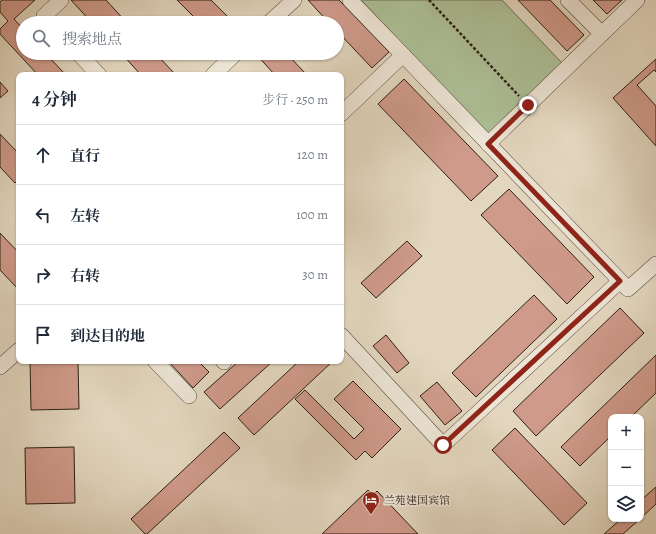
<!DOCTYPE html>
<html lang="zh">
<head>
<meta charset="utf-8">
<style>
  :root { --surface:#fff; --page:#f6f6f7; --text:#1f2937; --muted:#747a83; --line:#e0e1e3 }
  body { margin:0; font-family:Alegreya,"Noto Serif SC",serif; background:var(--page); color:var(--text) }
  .controls { position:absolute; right:12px; bottom:12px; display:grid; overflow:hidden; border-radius:8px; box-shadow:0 1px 3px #0004 }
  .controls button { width:36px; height:36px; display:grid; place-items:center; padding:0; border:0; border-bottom:1px solid var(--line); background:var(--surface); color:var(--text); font:20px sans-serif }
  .stop { position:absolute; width:12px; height:12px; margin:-9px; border:3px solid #8f2418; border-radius:50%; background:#fff }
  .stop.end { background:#8f2418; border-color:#fff; box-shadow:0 1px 4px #0008 }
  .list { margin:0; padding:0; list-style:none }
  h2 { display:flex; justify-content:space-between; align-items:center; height:52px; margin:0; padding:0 16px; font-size:17px }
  h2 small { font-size:13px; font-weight:400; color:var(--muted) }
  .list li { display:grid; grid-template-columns:26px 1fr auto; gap:12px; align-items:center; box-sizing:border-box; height:60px; padding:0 16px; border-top:1px solid var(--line) }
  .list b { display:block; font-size:15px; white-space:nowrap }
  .list em { font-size:13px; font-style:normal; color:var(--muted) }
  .icon { flex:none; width:22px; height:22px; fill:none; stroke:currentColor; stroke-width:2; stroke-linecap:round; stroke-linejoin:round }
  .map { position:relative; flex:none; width:656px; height:534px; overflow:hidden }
  .search { position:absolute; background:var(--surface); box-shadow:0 1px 3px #0004; left:16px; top:16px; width:328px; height:44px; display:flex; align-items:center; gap:10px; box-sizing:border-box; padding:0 14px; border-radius:22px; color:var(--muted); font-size:15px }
  .panel { position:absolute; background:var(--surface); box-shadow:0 1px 3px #0004; left:16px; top:72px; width:328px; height:292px; border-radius:8px }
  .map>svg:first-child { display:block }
  .green { fill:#adbf96; stroke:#6d7056 }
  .building { fill:#cf9a8a; stroke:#2d2016 }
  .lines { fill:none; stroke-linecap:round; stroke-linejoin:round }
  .minor-casing { stroke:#5a4e40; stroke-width:16 }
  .path { stroke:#2d2016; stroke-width:2.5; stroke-dasharray:3 2; stroke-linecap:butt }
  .minor { stroke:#ece4d5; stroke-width:15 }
  .route { stroke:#8f2418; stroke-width:5 }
  .labels { text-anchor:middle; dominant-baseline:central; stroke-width:3; stroke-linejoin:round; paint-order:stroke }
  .poi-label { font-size:11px; fill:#2d2016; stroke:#ece4d5; text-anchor:start }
</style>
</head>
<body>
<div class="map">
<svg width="656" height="534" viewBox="0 0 656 534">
  <rect width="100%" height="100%" fill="#e2d6be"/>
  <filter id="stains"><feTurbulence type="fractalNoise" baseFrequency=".005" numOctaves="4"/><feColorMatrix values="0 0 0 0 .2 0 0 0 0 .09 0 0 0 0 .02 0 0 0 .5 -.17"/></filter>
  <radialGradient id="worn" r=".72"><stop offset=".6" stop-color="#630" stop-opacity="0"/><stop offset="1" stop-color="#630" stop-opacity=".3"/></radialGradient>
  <path class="green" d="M 361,0 L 502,0 L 564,65 L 489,135 Z"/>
  <g class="building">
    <path d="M 2,0 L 35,0 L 14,19 L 23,29 L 23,53 L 45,53 L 66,75 L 38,75 L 0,34 L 0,29 L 8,21 L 0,12 L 0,2 Z"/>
    <path d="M 71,0 L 106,0 L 127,23 L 92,23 Z"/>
    <path d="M 177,0 L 211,0 L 234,23 L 200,23 Z"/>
    <path d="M 308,0 L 339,0 L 389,52 L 372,68 L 337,31 L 337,23 L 329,23 Z"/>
    <path d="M 518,0 L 550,0 L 584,35 L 567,51 Z"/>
    <path d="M 593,0 L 622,0 L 607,14 Z"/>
    <path d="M 121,53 L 155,53 L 176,75 L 141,75 Z"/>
    <path d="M 255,53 L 286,53 L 307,75 L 275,75 Z"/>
    <path d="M 656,59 L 656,72 L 654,70 L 637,85 L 656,106 L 656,146 L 613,98 Z"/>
    <path d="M 404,79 L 498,176 L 471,201 L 378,104 Z"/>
    <path d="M 0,82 L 8,91 L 0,98 Z"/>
    <path d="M 0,134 L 19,154 L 19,179 L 15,183 L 0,167 Z"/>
    <path d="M 509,189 L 594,277 L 567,304 L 481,215 Z"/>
    <path d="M 0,233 L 19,253 L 19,290 L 0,270 Z"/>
    <path d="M 407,241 L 422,256 L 376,298 L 361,283 Z"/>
    <path d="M 534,295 L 557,319 L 476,397 L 452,373 Z"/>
    <path d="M 620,308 L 644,333 L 536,436 L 513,411 Z"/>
    <path d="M 386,335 L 409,363 L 397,373 L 373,346 Z"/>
    <path d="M 656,355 L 656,393 L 631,417 L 611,417 L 611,436 L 580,466 L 561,447 Z"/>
    <path d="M 30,361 L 78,361 L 79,409 L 31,410 Z"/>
    <path d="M 168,361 L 198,361 L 209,372 L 193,388 Z"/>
    <path d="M 239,361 L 273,361 L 220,409 L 204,392 Z"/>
    <path d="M 299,361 L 333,361 L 254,435 L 238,418 Z"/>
    <path d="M 353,381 L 401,429 L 372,458 L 365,451 L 356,460 L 295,399 L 305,390 L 354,439 L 364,429 L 334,399 Z"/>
    <path d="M 437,382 L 462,411 L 445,425 L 420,396 Z"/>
    <path d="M 515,428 L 587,503 L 564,525 L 492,450 Z"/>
    <path d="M 224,432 L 240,448 L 147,534 L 145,534 L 131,519 Z"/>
    <path d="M 74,447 L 75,503 L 26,504 L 25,448 Z"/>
    <path d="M 656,487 L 656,504 L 641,518 L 641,500 Z"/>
    <path d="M 368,490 L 373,495 L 377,491 L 418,534 L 322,534 Z"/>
    <path d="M 621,519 L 640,519 L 623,534 L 604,534 Z"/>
  </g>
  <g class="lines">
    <g class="minor-casing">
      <g id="minor">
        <path d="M 350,0 L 403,55"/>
        <path d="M 568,0 L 602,34"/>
        <path d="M 50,23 L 44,16 L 61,0"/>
        <path d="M 269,23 L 294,0"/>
        <path d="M 78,53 L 99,75"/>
        <path d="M 213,75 L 236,53"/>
        <path d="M 341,114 L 403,55 L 628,289 L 656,264"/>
        <path d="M 488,144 L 637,0"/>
        <path d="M 341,335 L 443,445 L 620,281"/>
        <path d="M 155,361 L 189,396"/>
        <path d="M 223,361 L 224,362"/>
        <path d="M 0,367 L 19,350"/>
      </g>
    </g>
    <path class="path" d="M 429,0 L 519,96"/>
    <use href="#minor" class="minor"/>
  </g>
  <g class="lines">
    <path class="route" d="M 443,445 L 620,281 L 488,144 L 528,105"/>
  </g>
  <defs>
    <g id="hotel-pin" transform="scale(0.9)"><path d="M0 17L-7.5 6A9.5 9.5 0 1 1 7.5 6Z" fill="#8f2418" stroke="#ece4d5"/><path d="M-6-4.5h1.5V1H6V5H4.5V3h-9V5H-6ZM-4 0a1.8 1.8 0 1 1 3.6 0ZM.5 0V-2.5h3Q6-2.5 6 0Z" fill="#fff"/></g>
  </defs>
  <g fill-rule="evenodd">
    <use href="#hotel-pin" x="371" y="500"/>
  </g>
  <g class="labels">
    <g class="poi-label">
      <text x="384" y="500">兰苑建国宾馆</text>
    </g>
  </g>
  <rect width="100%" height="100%" filter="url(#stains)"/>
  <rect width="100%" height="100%" fill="url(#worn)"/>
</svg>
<div class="controls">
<button>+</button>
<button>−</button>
<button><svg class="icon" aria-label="layers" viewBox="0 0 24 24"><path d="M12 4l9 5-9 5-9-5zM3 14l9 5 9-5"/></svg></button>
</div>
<div class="stop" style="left:443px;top:445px"></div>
<div class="stop end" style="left:528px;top:105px"></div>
<div class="search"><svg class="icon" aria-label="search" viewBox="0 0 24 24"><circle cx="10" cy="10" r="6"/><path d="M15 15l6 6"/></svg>搜索地点</div>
<section class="panel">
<h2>4 分钟<small>步行 · 250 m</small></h2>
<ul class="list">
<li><svg class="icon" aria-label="ahead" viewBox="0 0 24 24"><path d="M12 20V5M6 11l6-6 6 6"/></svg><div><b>直行</b></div><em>120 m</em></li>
<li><svg class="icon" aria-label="left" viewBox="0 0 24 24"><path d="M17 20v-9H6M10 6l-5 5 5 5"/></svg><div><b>左转</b></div><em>100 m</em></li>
<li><svg class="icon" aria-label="right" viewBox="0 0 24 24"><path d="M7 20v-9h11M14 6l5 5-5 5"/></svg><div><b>右转</b></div><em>30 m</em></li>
<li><svg class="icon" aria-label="arrive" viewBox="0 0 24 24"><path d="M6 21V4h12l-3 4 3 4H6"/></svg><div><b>到达目的地</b></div></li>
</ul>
</section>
</div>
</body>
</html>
